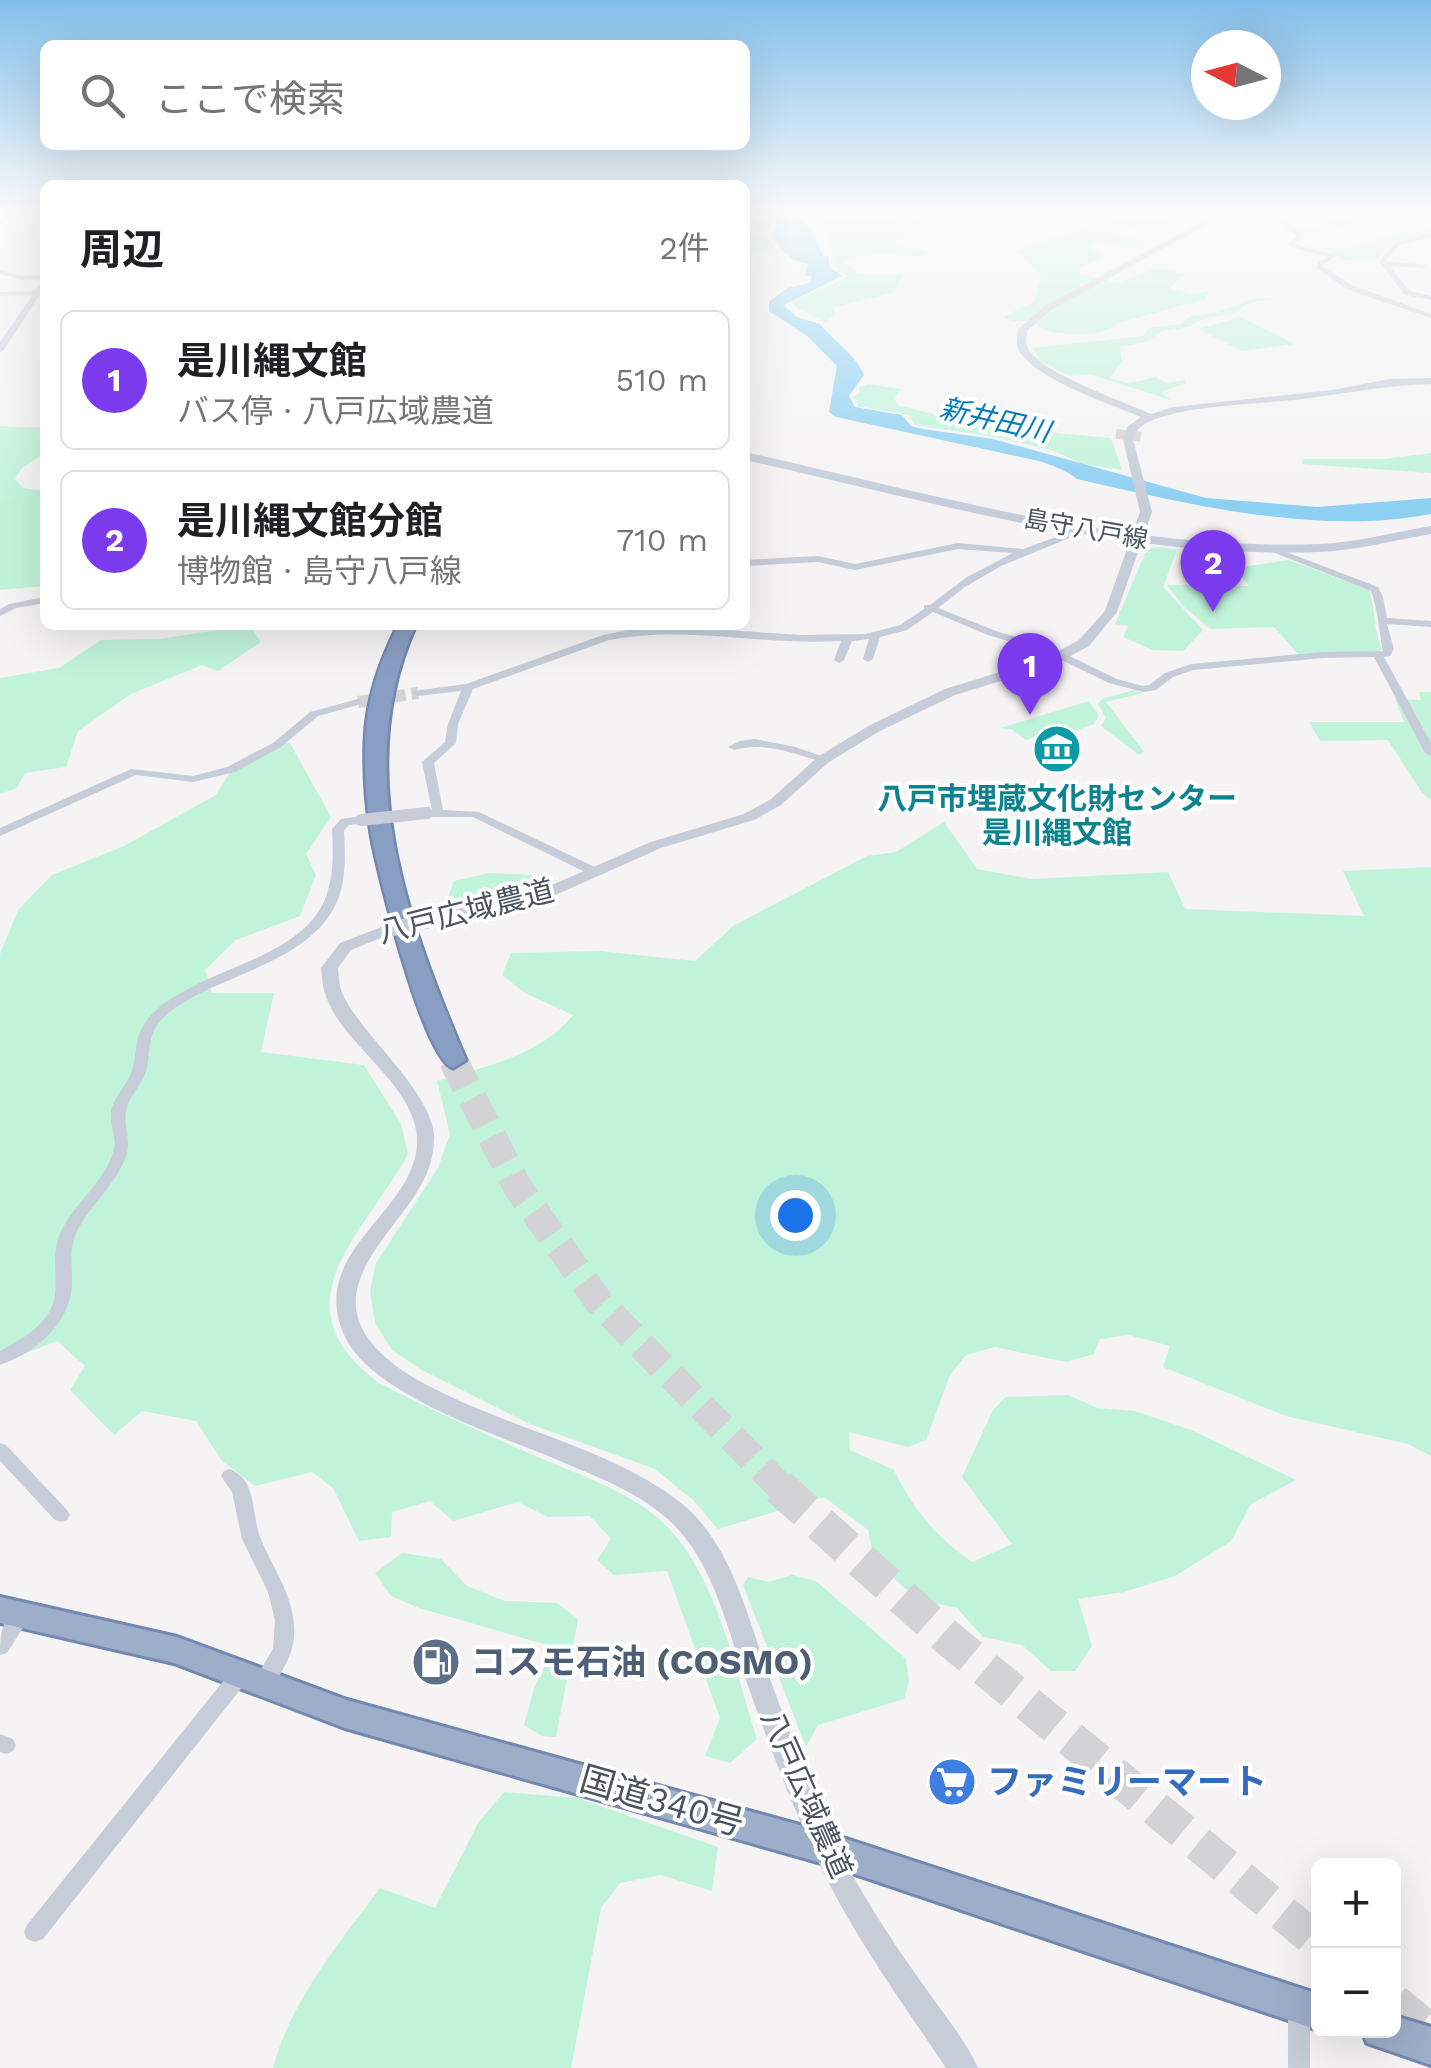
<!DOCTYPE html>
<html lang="ja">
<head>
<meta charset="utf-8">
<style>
  :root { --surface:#fff; --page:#f2f2f2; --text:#202124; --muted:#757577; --line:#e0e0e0; --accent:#7c3aed }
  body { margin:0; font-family:"Work Sans","Noto Sans JP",sans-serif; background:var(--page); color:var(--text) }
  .controls { position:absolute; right:30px; bottom:30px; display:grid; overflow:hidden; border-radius:15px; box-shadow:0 10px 40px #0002 }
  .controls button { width:90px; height:90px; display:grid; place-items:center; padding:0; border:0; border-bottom:2px solid var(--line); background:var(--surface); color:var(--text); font:50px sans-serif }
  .compass { position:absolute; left:1191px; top:30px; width:90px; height:90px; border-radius:50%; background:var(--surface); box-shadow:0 10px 40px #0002; rotate:276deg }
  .you { position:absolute; left:795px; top:1215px; width:35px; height:35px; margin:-25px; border:8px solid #fff; border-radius:50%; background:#1a73e8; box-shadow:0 0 0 15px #1a73e833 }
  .badge { display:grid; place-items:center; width:65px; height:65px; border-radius:50%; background:var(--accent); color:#fff; font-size:32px; font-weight:700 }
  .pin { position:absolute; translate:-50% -82px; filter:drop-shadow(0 2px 5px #0008) }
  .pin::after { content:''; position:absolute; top:52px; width:35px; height:30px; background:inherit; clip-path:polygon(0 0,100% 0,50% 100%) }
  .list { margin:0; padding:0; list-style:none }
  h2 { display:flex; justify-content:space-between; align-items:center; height:130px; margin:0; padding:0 40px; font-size:42px }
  h2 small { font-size:32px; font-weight:400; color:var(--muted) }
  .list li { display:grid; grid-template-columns:65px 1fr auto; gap:30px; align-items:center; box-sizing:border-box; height:140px; margin:0 20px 20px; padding:0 20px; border:2px solid var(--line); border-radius:15px }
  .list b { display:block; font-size:38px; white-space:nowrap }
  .list p { margin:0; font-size:32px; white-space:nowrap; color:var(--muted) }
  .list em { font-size:32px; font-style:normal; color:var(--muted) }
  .icon { flex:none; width:55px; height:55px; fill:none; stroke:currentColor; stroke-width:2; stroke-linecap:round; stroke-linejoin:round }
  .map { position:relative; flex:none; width:1431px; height:2068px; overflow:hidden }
  .search { position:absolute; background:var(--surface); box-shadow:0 10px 40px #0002; left:40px; top:40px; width:710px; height:110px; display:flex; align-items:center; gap:25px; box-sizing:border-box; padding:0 35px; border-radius:15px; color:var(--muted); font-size:38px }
  .panel { position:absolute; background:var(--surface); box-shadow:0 10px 40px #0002; left:40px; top:180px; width:710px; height:450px; border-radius:15px }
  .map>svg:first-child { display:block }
  .green { fill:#c1f3db }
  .water { fill:#8cd0f2 }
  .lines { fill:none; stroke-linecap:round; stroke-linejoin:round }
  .stream { stroke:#8cd0f2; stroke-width:2.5 }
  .minor-tunnel-far1 { stroke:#d3d3d6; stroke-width:10; stroke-dasharray:10 5; stroke-linecap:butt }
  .minor-tunnel { stroke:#d3d3d6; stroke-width:12; stroke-dasharray:12 6; stroke-linecap:butt }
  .motorway-tunnel-far1 { stroke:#d3d3d6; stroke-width:29; stroke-dasharray:29 14; stroke-linecap:butt }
  .motorway-tunnel { stroke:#d3d3d6; stroke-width:36; stroke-dasharray:36 19; stroke-linecap:butt }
  .trunk-casing { stroke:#7388af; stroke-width:6 }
  .motorway-casing { stroke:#7388af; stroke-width:5 }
  .minor { fill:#c6cdd8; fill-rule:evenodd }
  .tertiary { fill:#c6cdd8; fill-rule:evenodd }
  .secondary { fill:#c5cddc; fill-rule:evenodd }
  .trunk { fill:#9daeca; fill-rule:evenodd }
  .motorway { fill:#889ec3; fill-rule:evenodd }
  .minor-bridge { stroke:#c6cdd8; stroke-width:12 }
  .tertiary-bridge { stroke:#c6cdd8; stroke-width:15 }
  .labels { text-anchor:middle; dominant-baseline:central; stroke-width:8; stroke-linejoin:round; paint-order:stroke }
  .far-street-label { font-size:25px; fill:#495362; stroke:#fff }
  .far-water-label { font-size:28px; font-style:italic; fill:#037dba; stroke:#fff }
  .culture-label { font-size:30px; font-weight:bold; fill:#0d838f; stroke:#fff }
  .street-label { font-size:30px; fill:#495362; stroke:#fff }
  .near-service-label { font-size:35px; font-weight:bold; fill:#4e5e75; stroke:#fff; text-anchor:start }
  .near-shop-label { font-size:35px; font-weight:bold; fill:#366cbe; stroke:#fff; text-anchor:start }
  .near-street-label { font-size:35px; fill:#495362; stroke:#fff }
</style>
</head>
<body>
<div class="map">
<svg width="1431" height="2068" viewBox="0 0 1431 2068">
  <rect width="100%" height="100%" fill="#f5f3f3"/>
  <g class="green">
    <path d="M 745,213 L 759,213 L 773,224 L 769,237 L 780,255 L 778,257 L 756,251 L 745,252 Z"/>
    <path d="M 821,213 L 990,213 L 924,222 L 893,244 L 930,252 L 921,257 L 876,253 L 843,261 L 858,274 L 902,275 L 895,292 L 832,308 L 836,314 L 825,322 L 798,309 L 791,302 L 847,277 L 835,266 Z"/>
    <path d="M 1116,213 L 1187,213 L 1184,220 C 1159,230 1140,220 1117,234 L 1146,242 L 1136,249 L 1100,242 L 1089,248 L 1107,256 L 1079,268 L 1080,274 L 1118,283 L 1157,268 L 1185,274 L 1169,289 L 1193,294 L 1208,292 L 1206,299 L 1118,323 C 1102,338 1068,335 1048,331 C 1042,330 1039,325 1034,323 C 1023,319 1014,324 1003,317 L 1035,301 L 1041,275 L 1016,251 L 1092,224 L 1112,221 Z"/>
    <path d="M 1305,213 L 1431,213 L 1431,214 L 1379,218 L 1308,236 L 1284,231 L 1287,225 L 1308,230 L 1327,223 Z"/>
    <path d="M 1431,229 L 1431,234 L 1391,243 L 1378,259 L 1343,260 L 1330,253 L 1407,231 Z"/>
    <path d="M 1273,298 L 1249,303 L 1233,314 L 1202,319 L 1190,327 L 1162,331 L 1146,342 L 1120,347 L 1122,361 L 1110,378 L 1129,383 L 1156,377 L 1166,383 L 1184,380 L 1186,383 L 1161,392 L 1171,400 L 1092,375 L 1070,376 L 1043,363 L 1032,348 L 1143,336 L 1149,328 L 1181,324 L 1190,316 L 1216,313 L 1252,299 Z"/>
    <path d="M 1241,317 L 1295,344 L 1241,351 L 1199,329 Z"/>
    <path d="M 868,384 L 901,389 L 895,398 L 897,405 L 949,418 L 958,415 L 1033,431 L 1111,438 L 1122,470 L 1082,464 L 1054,451 L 996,437 L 915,425 L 908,415 L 858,406 L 853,397 L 860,392 L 859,387 Z"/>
    <path d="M 0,426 L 45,428 L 45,453 L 22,468 L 15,479 L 23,488 L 45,491 L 45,586 L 0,590 Z"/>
    <path d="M 1431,453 L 1431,473 L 1302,464 L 1303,459 L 1384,459 Z"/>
    <path d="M 1161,547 L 1177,550 L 1163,587 L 1203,630 L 1183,651 L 1153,650 L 1123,637 L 1128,626 L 1115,624 L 1147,549 Z"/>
    <path d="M 1289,560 L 1369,590 C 1376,611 1373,628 1382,649 L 1376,653 L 1299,655 L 1274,627 L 1210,629 L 1182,605 L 1167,585 L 1249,586 L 1235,568 Z"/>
    <path d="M 249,625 L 261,642 L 218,671 L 202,665 L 131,694 L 78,731 L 66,767 L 25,773 L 17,788 L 0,794 L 0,678 L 59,668 L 101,640 L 160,639 Z"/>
    <path d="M 1134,690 L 1143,693 L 1106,702 L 1144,752 L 1139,755 L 1101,726 L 1106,718 L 1098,704 L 1102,699 Z"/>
    <path d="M 1419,692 L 1431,692 L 1431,800 L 1421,791 L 1388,740 L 1320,741 L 1309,722 L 1404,722 L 1395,699 L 1421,700 Z"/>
    <path d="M 1089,701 L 1099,716 L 1094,724 L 1074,731 L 1066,726 L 1026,740 L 1011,729 L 1000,728 Z"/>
    <path d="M 275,742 L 290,743 L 331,817 L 306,854 L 316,875 L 300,916 L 236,940 L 205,970 L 212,993 L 274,993 L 261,1052 L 364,1065 L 401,1124 L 408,1154 C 364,1235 273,1304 379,1383 C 427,1408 477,1430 526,1452 C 577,1475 643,1493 678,1539 C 721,1594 736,1674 757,1739 L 730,1763 L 705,1756 L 720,1718 L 667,1571 L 614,1575 L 597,1560 L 611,1539 L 590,1516 L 548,1517 L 518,1502 L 453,1521 L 430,1501 L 392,1512 L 391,1537 L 359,1541 L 333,1488 L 312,1472 L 255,1486 L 222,1461 L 196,1421 L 142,1411 L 114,1435 L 70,1390 L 85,1366 L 57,1341 L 0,1363 L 0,954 L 18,910 L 52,875 L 124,846 L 216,795 L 228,775 Z"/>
    <path d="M 944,822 L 977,869 L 1032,879 L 1168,872 L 1185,909 L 1364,916 L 1343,871 L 1431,867 L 1431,1456 L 1408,1444 L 1286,1416 L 1163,1367 L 1170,1346 L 1129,1335 L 1100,1339 L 1094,1354 L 1066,1362 L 995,1347 L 966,1355 L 950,1375 L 926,1440 L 908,1447 L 849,1432 L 850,1450 L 894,1470 C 912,1508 936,1537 972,1562 L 1012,1544 L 962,1477 L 993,1410 L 1006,1397 L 1068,1395 L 1097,1408 L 1135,1411 L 1191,1430 L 1296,1480 L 1251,1504 L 1231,1541 L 1175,1576 L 1124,1592 L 1078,1599 L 1092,1646 L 1075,1671 L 1051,1671 L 1022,1645 L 983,1637 L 957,1608 L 918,1600 L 874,1561 L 868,1530 L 824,1497 L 718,1529 L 693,1500 L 655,1469 L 530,1424 L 420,1369 L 392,1350 L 375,1323 L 370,1291 L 376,1263 L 438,1168 L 450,1134 L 437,1081 C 486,1066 540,1056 573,1015 L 525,993 L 502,975 L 511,953 L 599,951 L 695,961 L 733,926 L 867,856 L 896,852 Z"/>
    <path d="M 489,873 L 534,875 L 551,881 C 524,893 477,913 448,898 L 454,881 Z"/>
    <path d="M 402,1553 L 441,1559 L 467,1586 L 505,1601 L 557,1603 L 578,1619 L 556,1737 L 542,1736 L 524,1725 L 534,1688 L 554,1647 L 419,1608 L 391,1596 L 375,1573 Z"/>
    <path d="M 792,1575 L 816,1581 L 906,1659 L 909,1682 L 904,1699 L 818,1725 L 806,1747 L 743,1585 L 748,1577 L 769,1582 Z"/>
    <path d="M 504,1792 L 577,1798 L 718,1847 L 712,1891 L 661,1875 L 620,1883 L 601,1908 L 571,2068 L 273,2068 C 290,2002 340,1942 380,1888 L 435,1908 L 478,1823 Z"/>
  </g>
  <path class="water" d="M 763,213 L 792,213 L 814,231 L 822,255 L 829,257 L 829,267 L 842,276 L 784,305 L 797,317 L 820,324 C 833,340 857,356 864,375 L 849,396 L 855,407 L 902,415 L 911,426 L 923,429 L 993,439 L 1206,498 L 1318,507 L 1431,498 L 1431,514 C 1318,536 1187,504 1077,479 C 1066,470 1051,465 1039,461 L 836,417 L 829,412 L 837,366 L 807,336 L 769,311 L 769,302 L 787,288 L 810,283 L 812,276 L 804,276 L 808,264 C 789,260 783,253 772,237 L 777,223 Z"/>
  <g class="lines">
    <path class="stream" d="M 886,213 L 910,218"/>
    <path class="minor-tunnel-far1" d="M 1116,434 L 1143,437"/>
    <path class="minor-tunnel" d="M 358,702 L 418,693"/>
    <path class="motorway-tunnel-far1" d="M 453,1060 L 518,1188 L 599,1302 L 782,1489"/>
    <g class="motorway-tunnel">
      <path d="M 779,1487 L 949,1639 L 1318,1942"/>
      <path d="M 1394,2002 L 1431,2032"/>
    </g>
    <g class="trunk-casing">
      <g id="trunk">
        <path d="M 0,1597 L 177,1637 L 347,1700 L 825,1832 L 1318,1994 L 1318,2030 L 825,1864 L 345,1728 L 174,1663 L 0,1623 Z"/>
        <path d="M 1394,2016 L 1431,2027 L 1431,2065 L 1367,2043 L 1362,2030 L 1394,2030 Z"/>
      </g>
    </g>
    <g class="motorway-casing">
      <path id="motorway" d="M 398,625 L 416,625 C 350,768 408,924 466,1060 L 453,1068 C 424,1060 377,870 371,834 C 366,804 364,773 365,742 C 366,700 380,662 398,625 Z"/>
    </g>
    <g class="minor">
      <path d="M 12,213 L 19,213 L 0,225 L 0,220 Z"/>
      <path d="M 1267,213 L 1274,213 L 1303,235 L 1303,237 L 1294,244 L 1335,255 L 1335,257 L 1323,264 L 1323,267 L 1352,285 L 1431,314 L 1431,318 L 1346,289 L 1317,268 L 1318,262 L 1327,257 L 1287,246 L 1287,244 L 1297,236 Z"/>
      <path d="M 1431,233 L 1431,237 L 1399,245 L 1386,261 L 1426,265 L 1424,268 L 1390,266 L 1410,291 L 1431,296 L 1431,300 L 1405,295 L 1379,261 L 1395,243 Z"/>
      <path d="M 745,245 L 752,252 L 752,254 L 748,254 Z"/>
      <path d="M 0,270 L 22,276 L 45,275 L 45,279 L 22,280 L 0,274 Z"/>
      <path d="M 45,291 L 45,295 L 0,296 L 0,292 Z"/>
      <path d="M 1081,528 L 1089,530 L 1001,566 L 965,587 L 938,608 L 996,631 L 1053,648 L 1117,679 L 1143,686 L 1149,685 L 1165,673 L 1191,664 L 1323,652 L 1383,651 C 1379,631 1378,611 1371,591 L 1265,549 L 1273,547 L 1378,587 L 1383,597 L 1387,618 L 1431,621 L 1431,627 L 1387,624 L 1394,649 L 1390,656 L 1384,657 L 1431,743 L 1431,756 L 1425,753 L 1374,657 L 1323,658 L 1193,670 L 1173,677 L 1156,690 L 1143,692 L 1109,683 L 1045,652 L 988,635 L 933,612 L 907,630 L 880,637 L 873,659 L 868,662 L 863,659 L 869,639 L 852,641 L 844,660 L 839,663 L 834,660 L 841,641 C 764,646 686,625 609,640 L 473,689 L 458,724 L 456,743 L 434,763 L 443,810 L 479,812 L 599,869 L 601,872 L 599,875 L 591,875 L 473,817 L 427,817 L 421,813 L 423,811 L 432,810 L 422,762 L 445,742 L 448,724 L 461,691 L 418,696 L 413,693 L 414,691 L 466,684 L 603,635 L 633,629 L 697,628 L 801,635 L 866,634 L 900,625 L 924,609 L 924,605 L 930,605 L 967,577 L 1013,553 L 958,549 L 855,570 L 818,562 L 745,566 L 745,560 L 818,556 L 855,564 L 958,543 L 1023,549 Z"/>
      <path d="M 45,597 L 45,603 L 16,608 L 0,616 L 0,609 L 9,604 Z"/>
      <path d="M 358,699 L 362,700 L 362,704 L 318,716 L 281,747 L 235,772 L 193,782 L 136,775 L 0,836 L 0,828 L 131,769 L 193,776 L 227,767 L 273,743 L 310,712 Z"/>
      <path d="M 755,739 L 795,747 L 830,759 L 824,762 C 794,754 765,741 734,750 L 728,747 L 740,741 Z"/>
      <path d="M 361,816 L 365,817 L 367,820 L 365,823 L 349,825 L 344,830 C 345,850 346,870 341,890 C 324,954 241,970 191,998 C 177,1006 159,1017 153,1033 C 148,1045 150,1059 146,1071 C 142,1085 129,1096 126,1111 C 123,1127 132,1140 126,1156 C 115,1188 85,1208 74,1239 C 69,1254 73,1270 72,1285 C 70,1324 35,1353 0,1365 L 0,1351 C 17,1342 37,1331 48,1314 C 63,1290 50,1264 58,1239 C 70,1205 105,1184 114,1149 C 117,1136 109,1124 111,1111 C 114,1096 128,1085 132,1070 C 137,1056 134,1040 143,1026 C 155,1006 176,995 196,985 C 241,962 314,945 328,890 C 334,869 333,850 332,829 L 341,819 Z"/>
      <path d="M 0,1443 L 6,1445 L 67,1510 L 70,1515 L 67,1520 L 61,1522 L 55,1520 L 0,1461 Z"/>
      <path d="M 230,1469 C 238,1473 242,1476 247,1484 C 255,1501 254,1520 260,1537 C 272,1567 292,1593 294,1625 C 296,1644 289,1660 279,1676 C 272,1687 268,1694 255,1690 L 252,1684 L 273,1649 L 275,1620 L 268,1592 L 242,1539 L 232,1492 L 221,1476 L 224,1471 Z"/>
      <path d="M 22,1607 L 29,1609 L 31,1615 L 7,1653 L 0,1655 C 0,1635 1,1616 22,1607 Z"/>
      <path d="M 240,1667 L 247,1669 L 250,1675 L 247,1681 L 43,1939 L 35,1942 L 27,1939 L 24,1932 L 27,1925 L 233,1669 Z"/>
      <path d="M 0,1734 L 13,1739 L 16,1745 L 13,1751 L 6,1754 L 0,1752 Z"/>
      <path d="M 1299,1998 L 1307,2001 L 1310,2009 L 1310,2068 L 1288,2068 L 1288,2009 L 1291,2001 Z"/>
    </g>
    <g class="tertiary">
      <path d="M 1218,213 L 1228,213 L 1051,310 L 1028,330 C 1027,335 1025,341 1027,346 C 1033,370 1127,403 1151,414 L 1173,407 L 1333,390 L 1389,379 L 1431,378 L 1431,384 C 1384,385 1339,395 1293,400 C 1257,404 1202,405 1169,415 C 1154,419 1138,423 1133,439 L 1152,512 L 1117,612 L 1089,646 L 1056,664 L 955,695 L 880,731 L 829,762 L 781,805 L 754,820 L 661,848 L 551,897 L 459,919 L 453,917 L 451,914 L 453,911 L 540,890 L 651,842 L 744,814 L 771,799 L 819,756 L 870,725 L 945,689 L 1046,658 L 1079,640 L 1105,611 L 1140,512 L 1123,439 L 1127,427 L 1141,417 C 1113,405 1024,376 1017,345 C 1016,340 1018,334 1018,329 L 1045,306 Z"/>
      <path d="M 45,277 L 45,287 L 3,351 L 0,352 L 0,342 Z"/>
      <path d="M 387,925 L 393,927 L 395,930 L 393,933 L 351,950 L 338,968 C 339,978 339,988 344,997 C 364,1037 439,1099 434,1142 C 433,1158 429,1171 421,1185 C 397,1230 328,1282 368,1338 C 387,1365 418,1381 447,1395 C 521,1431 624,1454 686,1507 C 731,1547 747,1614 766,1668 C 787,1725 808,1783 833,1837 C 858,1890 890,1938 924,1986 C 942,2012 965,2039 978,2068 L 946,2068 C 898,1996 847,1927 812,1848 C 786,1791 764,1731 743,1672 C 725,1621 712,1562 672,1523 C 645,1497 608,1481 574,1467 C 512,1440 444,1420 388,1382 C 372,1371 355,1356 346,1339 C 302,1250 422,1212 417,1136 C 412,1080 337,1042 324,990 C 322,983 322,975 321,968 L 340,943 Z"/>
    </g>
    <path class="secondary" d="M 745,452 C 933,494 1123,551 1318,544 C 1355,543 1394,532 1431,526 L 1431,534 C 1394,540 1355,551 1318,552 C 1123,559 933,502 745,460 Z"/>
    <use href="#trunk" class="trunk"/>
    <use href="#motorway" class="motorway"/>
    <path class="minor-bridge" d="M 361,820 L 427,813"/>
    <path class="tertiary-bridge" d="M 387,930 L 459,914"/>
  </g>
  <linearGradient id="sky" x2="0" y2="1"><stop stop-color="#83bfec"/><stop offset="0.42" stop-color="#fafafa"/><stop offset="1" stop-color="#fafafa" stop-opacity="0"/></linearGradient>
  <rect width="1431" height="503" fill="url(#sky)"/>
  <defs>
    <g id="museum-disc" transform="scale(2.5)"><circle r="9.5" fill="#0f9aa8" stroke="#fff"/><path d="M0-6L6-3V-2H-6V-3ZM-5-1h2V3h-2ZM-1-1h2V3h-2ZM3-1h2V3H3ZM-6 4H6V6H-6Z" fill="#fff"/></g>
    <g id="fuel-disc" transform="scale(2.5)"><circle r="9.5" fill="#5c6f8a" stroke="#fff"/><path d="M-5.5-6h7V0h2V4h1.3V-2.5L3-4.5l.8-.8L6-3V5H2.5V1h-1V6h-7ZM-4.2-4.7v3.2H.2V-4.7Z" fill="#fff"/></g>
    <g id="supermarket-disc" transform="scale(2.5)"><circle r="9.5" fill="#3f7fe0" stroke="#fff"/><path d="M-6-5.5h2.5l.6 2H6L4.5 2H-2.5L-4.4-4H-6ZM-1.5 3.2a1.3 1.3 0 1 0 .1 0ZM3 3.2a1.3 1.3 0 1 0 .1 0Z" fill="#fff"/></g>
  </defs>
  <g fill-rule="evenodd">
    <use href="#museum-disc" x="1057" y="749"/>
    <use href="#fuel-disc" x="436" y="1662"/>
    <use href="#supermarket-disc" x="952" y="1782"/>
  </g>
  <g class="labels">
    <g class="far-street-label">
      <text transform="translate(1086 529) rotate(10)">島守八戸線</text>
    </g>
    <g class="far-water-label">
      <text transform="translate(995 420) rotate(13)">新井田川</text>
    </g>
    <g class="culture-label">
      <text x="1057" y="798">八戸市埋蔵文化財センター<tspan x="1057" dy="34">是川縄文館</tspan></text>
    </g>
    <g class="street-label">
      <text transform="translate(466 911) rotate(-14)">八戸広域農道</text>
      <text transform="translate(807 1794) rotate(66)">八戸広域農道</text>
    </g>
    <g class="near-service-label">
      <text x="471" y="1662">コスモ石油 (COSMO)</text>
    </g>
    <g class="near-shop-label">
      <text x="987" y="1782">ファミリーマート</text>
    </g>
    <g class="near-street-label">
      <text transform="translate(662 1801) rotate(16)">国道340号</text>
    </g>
  </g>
</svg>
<div class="controls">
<button>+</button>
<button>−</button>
</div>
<svg class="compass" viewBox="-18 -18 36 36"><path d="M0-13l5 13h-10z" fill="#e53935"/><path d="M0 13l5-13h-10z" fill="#757577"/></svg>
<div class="you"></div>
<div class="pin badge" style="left:1030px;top:715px">1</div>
<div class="pin badge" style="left:1213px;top:612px">2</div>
<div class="search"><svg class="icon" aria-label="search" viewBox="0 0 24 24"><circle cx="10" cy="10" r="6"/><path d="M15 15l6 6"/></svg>ここで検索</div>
<section class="panel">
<h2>周辺<small>2件</small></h2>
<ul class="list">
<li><span class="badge">1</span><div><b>是川縄文館</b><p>バス停 · 八戸広域農道</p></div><em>510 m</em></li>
<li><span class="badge">2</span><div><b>是川縄文館分館</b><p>博物館 · 島守八戸線</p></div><em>710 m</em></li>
</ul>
</section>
</div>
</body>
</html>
